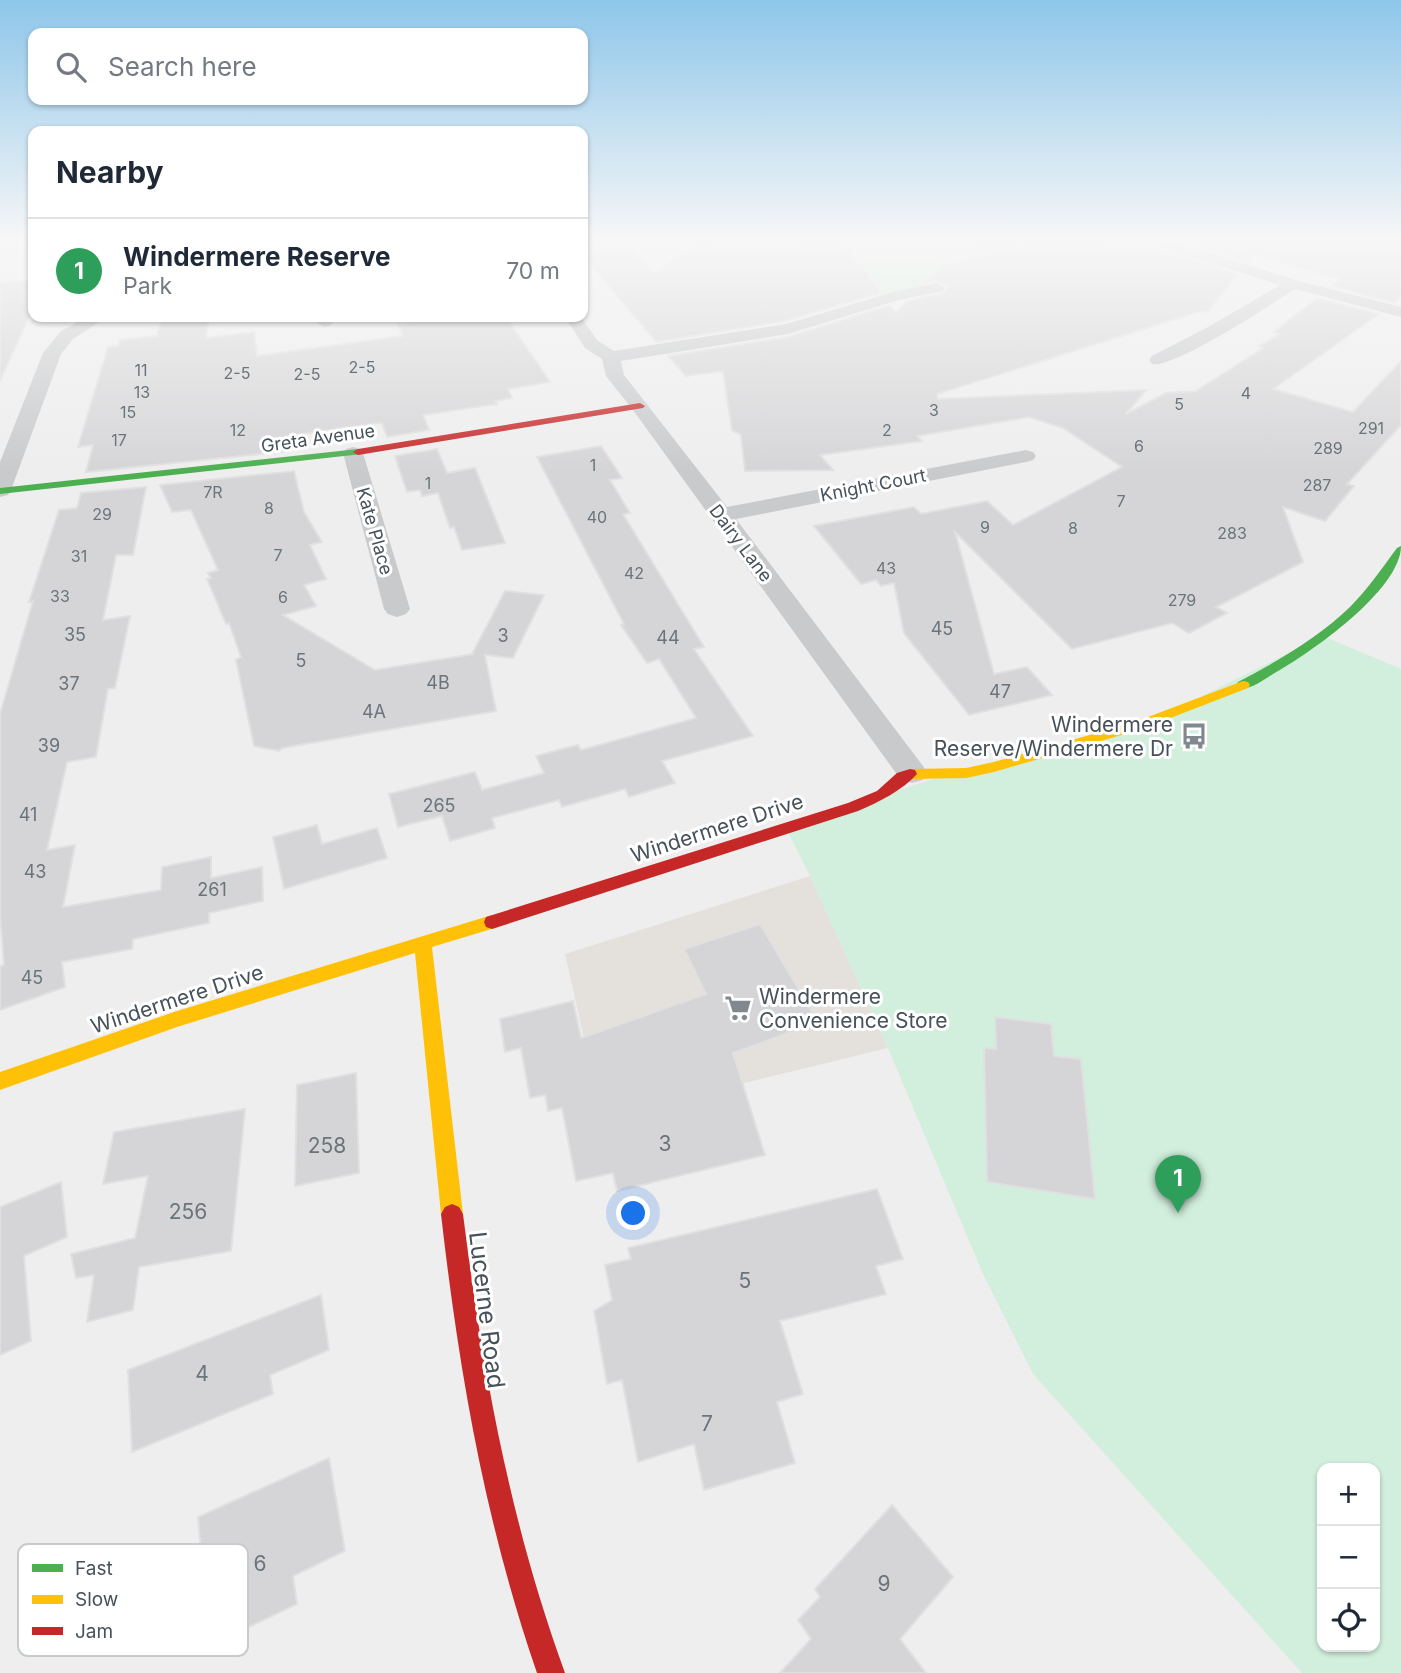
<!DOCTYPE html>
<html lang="en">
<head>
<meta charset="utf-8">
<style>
  :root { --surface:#fff; --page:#f6f6f7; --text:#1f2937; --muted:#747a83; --line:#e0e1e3; --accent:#81888e }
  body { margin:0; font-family:Inter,sans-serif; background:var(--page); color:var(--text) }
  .controls { position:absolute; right:21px; bottom:21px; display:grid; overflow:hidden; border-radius:14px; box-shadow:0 2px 5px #0004 }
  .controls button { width:63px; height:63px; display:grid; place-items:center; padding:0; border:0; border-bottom:2px solid var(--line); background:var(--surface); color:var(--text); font:35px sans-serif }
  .you { position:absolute; left:634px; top:1214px; width:24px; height:24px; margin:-18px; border:5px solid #fff; border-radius:50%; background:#1a73e8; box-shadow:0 0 0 10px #1a73e833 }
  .badge { display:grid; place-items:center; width:46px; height:46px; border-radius:50%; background:var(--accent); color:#fff; font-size:23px; font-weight:700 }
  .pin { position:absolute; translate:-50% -58px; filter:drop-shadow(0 2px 4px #0008) }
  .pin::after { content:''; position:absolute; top:37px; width:24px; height:21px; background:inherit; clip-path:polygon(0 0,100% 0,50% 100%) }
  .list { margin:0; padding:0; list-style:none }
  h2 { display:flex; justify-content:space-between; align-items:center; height:91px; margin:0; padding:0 28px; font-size:30px }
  h2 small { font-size:23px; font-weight:400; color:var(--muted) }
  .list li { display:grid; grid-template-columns:46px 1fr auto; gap:21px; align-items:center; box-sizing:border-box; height:105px; padding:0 28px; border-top:2px solid var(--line) }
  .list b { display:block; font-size:26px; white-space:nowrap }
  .list p { margin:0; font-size:23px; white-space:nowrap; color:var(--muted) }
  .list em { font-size:23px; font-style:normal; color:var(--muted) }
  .icon { flex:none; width:38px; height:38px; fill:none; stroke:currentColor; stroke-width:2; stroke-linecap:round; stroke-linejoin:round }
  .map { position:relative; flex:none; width:1401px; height:1673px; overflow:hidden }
  .search { position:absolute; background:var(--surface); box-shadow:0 2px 5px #0004; left:28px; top:28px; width:560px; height:77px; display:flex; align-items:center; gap:18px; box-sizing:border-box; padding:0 24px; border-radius:14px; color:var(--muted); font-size:26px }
  .panel { position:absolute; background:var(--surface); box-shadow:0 2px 5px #0004; left:28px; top:126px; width:560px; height:196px; border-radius:14px }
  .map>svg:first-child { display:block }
  .commercial { fill:#e4e1dc }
  .green { fill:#d2eedc; fill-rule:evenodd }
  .building { fill:#d5d5d7; stroke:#e0e0e1; stroke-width:2 }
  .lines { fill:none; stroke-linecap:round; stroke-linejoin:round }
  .street { fill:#c8cacc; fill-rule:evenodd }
  .fast { fill:#4caf50; fill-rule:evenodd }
  .slow { fill:#ffc107; fill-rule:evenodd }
  .jam { fill:#c62828; fill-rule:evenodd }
  .labels { text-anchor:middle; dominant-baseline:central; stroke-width:6; stroke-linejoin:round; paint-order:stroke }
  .far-number-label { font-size:16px; fill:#6b747a }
  .far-street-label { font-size:18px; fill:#46515a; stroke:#fff }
  .number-label { font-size:18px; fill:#6b747a }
  .poi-label { font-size:21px; fill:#46515a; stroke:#fff; text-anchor:end }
  .street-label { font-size:21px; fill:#46515a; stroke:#fff }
  .near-number-label { font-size:21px; fill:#6b747a }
  .near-street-label { font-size:24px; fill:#46515a; stroke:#fff }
  .key { fill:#fff; stroke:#c8cbce; stroke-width:2 }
  .key-label { font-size:19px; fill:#46515a }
</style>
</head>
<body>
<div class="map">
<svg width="1401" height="1673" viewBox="0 0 1401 1673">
  <rect width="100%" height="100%" fill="#efeeee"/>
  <path class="commercial" d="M 810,876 L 888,1048 L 602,1118 L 565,954 Z"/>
  <g class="green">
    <path d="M 849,239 L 930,239 L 957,249 L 915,292 L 887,299 Z"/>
    <path d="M 1323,636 L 1401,669 L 1401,1673 L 1302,1673 L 1033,1374 L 983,1274 L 888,1048 L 810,876 L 786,828 L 951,773 L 1160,717 ZM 1322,1468 L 1375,1468 L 1375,1647 L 1322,1647 Z"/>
  </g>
  <g class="building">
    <path d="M 798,239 L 843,239 L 857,265 L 861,264 L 881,293 L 785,321 L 656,342 L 583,255 L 583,249 L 628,243 L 655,273 L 700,240 L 750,248 L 800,246 Z"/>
    <path d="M 958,239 L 1092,239 L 1112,246 L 1139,241 L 1142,245 L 1238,274 L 1207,312 L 1201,311 L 937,394 L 938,399 L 1146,390 L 1126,414 L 1166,393 L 1196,391 L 1263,348 L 1259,346 L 1280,334 L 1274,332 L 1317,298 L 1379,314 L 1273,389 L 1353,412 L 1401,361 L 1401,425 L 1347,484 L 1354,486 L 1325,521 L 1283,507 L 1303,562 L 1216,607 L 1227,613 L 1189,633 L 1172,623 L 1072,649 L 955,532 L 994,674 L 1027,667 L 1052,695 L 969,715 L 904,633 L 894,583 L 881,586 L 876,580 L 861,584 L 814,526 L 914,507 L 921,514 L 987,501 L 1013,525 L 1122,467 L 1063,428 L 1029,417 L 917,436 L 922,441 L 820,455 L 833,470 L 745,471 L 741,435 L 732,430 L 723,371 L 686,376 L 668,356 L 788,337 L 890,305 L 896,313 L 907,301 L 945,292 L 948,287 L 938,281 L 925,283 L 941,266 L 990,253 Z"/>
    <path d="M 1174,239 L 1401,239 L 1401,297 L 1395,303 L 1331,286 L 1340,279 L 1253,255 L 1247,262 Z"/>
    <path d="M 33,280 L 33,308 L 0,381 L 0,283 Z"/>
    <path d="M 162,317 L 209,317 L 206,338 L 254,332 L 257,356 L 403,336 L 398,324 L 449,317 L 506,317 L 550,382 L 508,389 L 512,398 L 495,401 L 497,404 L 423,415 L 429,430 L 387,437 L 382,423 L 378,423 L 286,436 L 289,451 L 86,472 L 93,445 L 78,447 L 108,347 L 118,346 L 120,340 L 157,336 Z"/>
    <path d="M 601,446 L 622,478 L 610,480 L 630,513 L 623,514 L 704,647 L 694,649 L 753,736 L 662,761 L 675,783 L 629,797 L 625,789 L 562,807 L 559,800 L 492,818 L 495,828 L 450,841 L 442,816 L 398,827 L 389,794 L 475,772 L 482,790 L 544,773 L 536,756 L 578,745 L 581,750 L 696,718 L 659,659 L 647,663 L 621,625 L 624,624 L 537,457 Z"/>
    <path d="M 437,449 L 447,473 L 475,468 L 505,543 L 462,550 L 454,527 L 450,528 L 438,493 L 422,496 L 420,490 L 407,492 L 395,456 Z"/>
    <path d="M 294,471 L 304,512 L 322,542 L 310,545 L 326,579 L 304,585 L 316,606 L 283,615 L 375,670 L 474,654 L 472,654 L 505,591 L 544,595 L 513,658 L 485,655 L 496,711 L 282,748 L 279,751 L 254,746 L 236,660 L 241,657 L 229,623 L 226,624 L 207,579 L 211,578 L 208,573 L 218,570 L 191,510 L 172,512 L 160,485 Z"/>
    <path d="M 146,487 L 133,555 L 116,555 L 103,620 L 130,616 L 115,688 L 108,689 L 96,757 L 67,762 L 47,850 L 75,845 L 63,907 L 161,890 L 162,867 L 211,857 L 211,878 L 262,867 L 263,901 L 209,913 L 209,923 L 133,939 L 132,949 L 62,962 L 65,987 L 0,1010 L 0,966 L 4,965 L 0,915 L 0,714 L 33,601 L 29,602 L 59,510 L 77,508 L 81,493 Z"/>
    <path d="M 317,825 L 322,844 L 377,828 L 387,858 L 284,889 L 273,837 Z"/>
    <path d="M 760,924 L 818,1022 L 733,1053 L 765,1155 L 617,1191 L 613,1173 L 576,1181 L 562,1108 L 548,1111 L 545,1095 L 530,1098 L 521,1048 L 505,1052 L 500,1019 L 573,1001 L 581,1038 L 706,994 L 684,949 Z"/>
    <path d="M 995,1017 L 1051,1024 L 1054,1056 L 1081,1059 L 1095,1199 L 987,1182 L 984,1048 L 996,1049 Z"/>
    <path d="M 356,1073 L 359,1173 L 295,1186 L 297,1085 Z"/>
    <path d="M 245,1109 L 231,1251 L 139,1267 L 133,1310 L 87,1322 L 94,1275 L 76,1278 L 71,1254 L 135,1238 L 148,1176 L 103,1184 L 114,1132 Z"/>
    <path d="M 61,1182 L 67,1237 L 24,1256 L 31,1341 L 0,1355 L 0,1207 Z"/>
    <path d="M 877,1189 L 903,1259 L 876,1266 L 886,1294 L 780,1321 L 803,1394 L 777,1402 L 795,1463 L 704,1490 L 694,1444 L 638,1462 L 622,1380 L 607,1384 L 594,1311 L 612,1300 L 605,1265 L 631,1259 L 628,1248 Z"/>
    <path d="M 321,1295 L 329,1350 L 270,1375 L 273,1394 L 132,1452 L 128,1370 Z"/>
    <path d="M 329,1458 L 345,1551 L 293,1576 L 297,1604 L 209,1646 L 198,1517 Z"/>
    <path d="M 892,1505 L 953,1577 L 900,1639 L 926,1673 L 780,1673 L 811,1639 L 798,1620 L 820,1597 L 815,1589 Z"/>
  </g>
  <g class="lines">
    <g class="street">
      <path d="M 1141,239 L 1164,239 L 1299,281 L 1401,307 L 1401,317 L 1295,289 C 1272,304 1173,369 1152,364 L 1149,360 L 1152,356 L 1210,326 L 1280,285 L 1143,242 Z"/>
      <path d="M 937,283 L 945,288 L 943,291 L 899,300 L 788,334 L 621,361 L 624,375 L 727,507 L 1026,450 L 1033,452 L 1036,456 L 1033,460 L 1026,462 L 736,519 L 923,766 L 927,773 L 923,780 L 912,783 L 901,780 L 633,410 L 606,376 L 602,359 L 585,348 L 565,317 L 581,317 L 597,340 L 614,351 L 786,324 L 890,293 Z"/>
      <path d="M 87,317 L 107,317 L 73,339 L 61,354 L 11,490 L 8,495 L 0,497 L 0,462 L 43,353 L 61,331 Z"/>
      <path d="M 320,317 L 337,317 L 330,326 L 324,327 L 315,322 Z"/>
      <path d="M 353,447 L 360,449 L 363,453 L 410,609 L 406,614 L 397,617 L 388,614 L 384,609 L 343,453 L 346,449 Z"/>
    </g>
    <g class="fast">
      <path d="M 358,449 L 362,450 L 362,454 L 0,494 L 0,488 Z"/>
      <path d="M 1401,546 C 1401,590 1309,654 1273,674 C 1263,680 1250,691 1238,688 L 1236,685 L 1238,682 C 1278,661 1318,638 1350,607 C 1368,589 1382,568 1397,548 Z"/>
    </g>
    <g class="slow">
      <path d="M 1243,681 L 1248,682 L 1250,685 L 1248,688 L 1142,729 L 994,772 L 966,778 L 910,779 L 903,774 L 910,769 L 966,768 L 994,762 L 1132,723 Z"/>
      <path d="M 492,915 L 498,917 L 500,922 L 498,927 L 432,947 L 463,1214 L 459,1221 L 452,1224 L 445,1221 L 441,1214 L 415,953 L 177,1027 L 0,1090 L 0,1072 L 177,1011 Z"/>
    </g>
    <g class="jam">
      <path d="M 640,403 L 645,406 L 643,408 L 358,455 L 353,452 L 358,449 Z"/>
      <path d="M 910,769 L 915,770 L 917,774 C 903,790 879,802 858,811 L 492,929 L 486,927 L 484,922 L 486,917 L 848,803 L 877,791 L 897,773 Z"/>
      <path d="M 452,1204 L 459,1207 L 463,1214 C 483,1373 510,1522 565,1673 L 537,1673 C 485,1522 459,1372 441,1214 L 445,1207 Z"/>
    </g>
  </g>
  <linearGradient id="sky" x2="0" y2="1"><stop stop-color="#8ec6ea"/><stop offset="0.51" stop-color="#f8f7f7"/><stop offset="1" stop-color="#f8f7f7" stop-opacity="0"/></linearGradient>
  <rect width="1401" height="473" fill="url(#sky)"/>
  <defs>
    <g id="bus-bare" transform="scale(2.1)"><path d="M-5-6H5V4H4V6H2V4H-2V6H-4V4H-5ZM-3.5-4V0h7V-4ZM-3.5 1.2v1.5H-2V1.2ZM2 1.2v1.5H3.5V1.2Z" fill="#81888e" stroke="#fff" stroke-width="2.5" paint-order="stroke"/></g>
    <g id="supermarket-bare" transform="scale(2.1)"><path d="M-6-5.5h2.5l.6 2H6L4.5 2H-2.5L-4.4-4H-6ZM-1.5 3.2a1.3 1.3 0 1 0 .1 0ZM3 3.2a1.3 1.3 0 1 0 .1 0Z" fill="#81888e" stroke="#fff" stroke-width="2.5" paint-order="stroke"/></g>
  </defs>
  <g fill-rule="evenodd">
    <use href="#bus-bare" x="1194" y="736"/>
    <use href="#supermarket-bare" x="738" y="1008"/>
  </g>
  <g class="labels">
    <g class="far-number-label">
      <text x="362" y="367">2-5</text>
      <text x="141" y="370">11</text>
      <text x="237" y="373">2-5</text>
      <text x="307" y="374">2-5</text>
      <text x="142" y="392">13</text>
      <text x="1246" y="393">4</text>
      <text x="1179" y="404">5</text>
      <text x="934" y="410">3</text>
      <text x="128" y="412">15</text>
      <text x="1371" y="428">291</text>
      <text x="238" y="430">12</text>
      <text x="887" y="430">2</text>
      <text x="119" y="440">17</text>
      <text x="1139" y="446">6</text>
      <text x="1328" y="448">289</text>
      <text x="593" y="465">1</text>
      <text x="428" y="483">1</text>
      <text x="1317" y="485">287</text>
      <text x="213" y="492">7R</text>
      <text x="1121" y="501">7</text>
      <text x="269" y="508">8</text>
      <text x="102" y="514">29</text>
      <text x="597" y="517">40</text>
      <text x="985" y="527">9</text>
      <text x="1073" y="528">8</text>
      <text x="1232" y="533">283</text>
      <text x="278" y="555">7</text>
      <text x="79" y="556">31</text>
      <text x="886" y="568">43</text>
      <text x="634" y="573">42</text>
      <text x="60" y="596">33</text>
      <text x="283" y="597">6</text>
      <text x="1182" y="600">279</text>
    </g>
    <g class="far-street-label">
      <text transform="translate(318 438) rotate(-8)">Greta Avenue</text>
      <text transform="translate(873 485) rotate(-11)">Knight Court</text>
      <text transform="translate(375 531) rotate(74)">Kate Place</text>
      <text transform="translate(741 543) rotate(53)">Dairy Lane</text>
    </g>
    <g class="number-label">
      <text x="942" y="628">45</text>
      <text x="75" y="634">35</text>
      <text x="503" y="635">3</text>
      <text x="668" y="637">44</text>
      <text x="301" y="660">5</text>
      <text x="438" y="682">4B</text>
      <text x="69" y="683">37</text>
      <text x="1000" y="691">47</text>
      <text x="374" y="711">4A</text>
      <text x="49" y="745">39</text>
      <text x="439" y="805">265</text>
      <text x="28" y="814">41</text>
      <text x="35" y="871">43</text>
      <text x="212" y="889">261</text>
      <text x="32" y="977">45</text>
    </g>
    <g class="poi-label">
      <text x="1173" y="724">Windermere<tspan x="1173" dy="24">Reserve/Windermere Dr</tspan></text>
      <text x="759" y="996" text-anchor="start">Windermere<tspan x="759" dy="24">Convenience Store</tspan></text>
    </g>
    <g class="street-label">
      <text transform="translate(717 828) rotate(-18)">Windermere Drive</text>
      <text transform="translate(177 999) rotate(-18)">Windermere Drive</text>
    </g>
    <g class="near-number-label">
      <text x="665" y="1143">3</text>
      <text x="327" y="1145">258</text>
      <text x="188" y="1211">256</text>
      <text x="745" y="1280">5</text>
      <text x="202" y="1373">4</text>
      <text x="707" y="1423">7</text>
      <text x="260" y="1563">6</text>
      <text x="884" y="1583">9</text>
    </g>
    <g class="near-street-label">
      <text transform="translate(487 1310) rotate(83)">Lucerne Road</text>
    </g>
  </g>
  <rect x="18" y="1544" width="230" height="112" rx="10" class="key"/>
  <rect x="32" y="1564" width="31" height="8" fill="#4caf50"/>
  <rect x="32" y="1595" width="31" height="9" fill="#ffc107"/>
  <rect x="32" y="1627" width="31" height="8" fill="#c62828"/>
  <g class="key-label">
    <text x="75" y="1575">Fast</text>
    <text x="75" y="1606">Slow</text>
    <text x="75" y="1638">Jam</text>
  </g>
</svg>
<div class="controls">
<button>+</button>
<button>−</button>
<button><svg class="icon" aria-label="locate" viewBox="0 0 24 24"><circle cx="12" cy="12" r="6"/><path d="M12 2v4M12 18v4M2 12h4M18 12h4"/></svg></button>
</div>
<div class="you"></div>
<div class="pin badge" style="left:1178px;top:1213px;background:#2e9e5b">1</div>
<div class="search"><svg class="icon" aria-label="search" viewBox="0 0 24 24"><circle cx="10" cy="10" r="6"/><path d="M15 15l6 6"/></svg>Search here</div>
<section class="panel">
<h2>Nearby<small></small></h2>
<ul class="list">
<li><span class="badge" style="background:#2e9e5b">1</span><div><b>Windermere Reserve</b><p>Park</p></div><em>70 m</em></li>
</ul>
</section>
</div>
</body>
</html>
